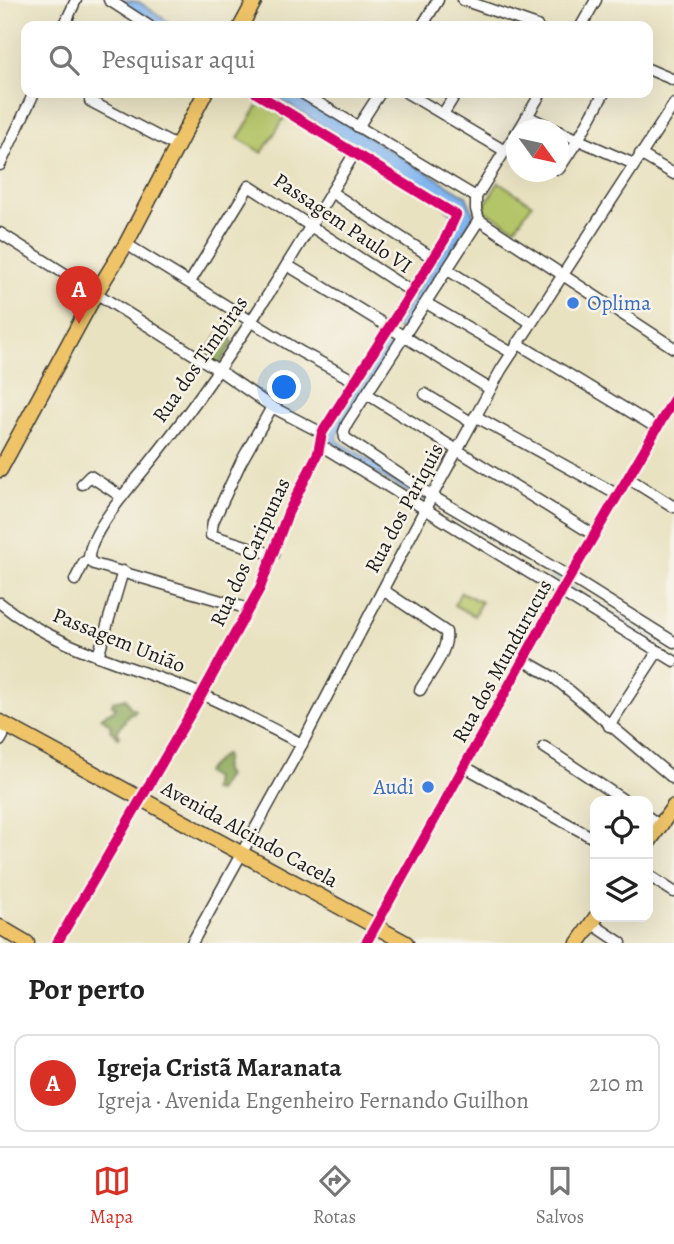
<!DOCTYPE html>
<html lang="pt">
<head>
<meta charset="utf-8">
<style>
  :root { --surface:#fff; --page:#f2f2f2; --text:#222; --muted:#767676; --line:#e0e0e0; --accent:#d93025 }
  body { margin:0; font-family:Alegreya,serif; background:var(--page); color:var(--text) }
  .controls { position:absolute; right:21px; bottom:21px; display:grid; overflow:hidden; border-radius:14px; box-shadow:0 7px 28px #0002 }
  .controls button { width:63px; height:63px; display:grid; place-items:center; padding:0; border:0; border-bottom:2px solid var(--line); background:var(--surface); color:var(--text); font:35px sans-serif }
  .compass { position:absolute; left:506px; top:119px; width:63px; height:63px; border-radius:50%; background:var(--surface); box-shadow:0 7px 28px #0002; rotate:123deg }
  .you { position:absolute; left:285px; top:388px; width:24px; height:24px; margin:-18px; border:5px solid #fff; border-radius:50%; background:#1a73e8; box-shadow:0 0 0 10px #1a73e833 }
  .badge { display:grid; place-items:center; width:46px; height:46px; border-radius:50%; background:var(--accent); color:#fff; font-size:23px; font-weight:700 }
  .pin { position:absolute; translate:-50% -58px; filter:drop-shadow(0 2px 4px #0008) }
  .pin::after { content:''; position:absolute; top:37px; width:24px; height:21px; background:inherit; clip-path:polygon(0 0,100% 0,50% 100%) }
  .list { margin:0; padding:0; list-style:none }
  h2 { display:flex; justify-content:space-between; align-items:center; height:91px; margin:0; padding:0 28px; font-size:30px }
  h2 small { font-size:23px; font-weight:400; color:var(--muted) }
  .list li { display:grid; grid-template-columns:46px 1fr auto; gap:21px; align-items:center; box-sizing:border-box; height:98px; margin:0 14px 14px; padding:0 14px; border:2px solid var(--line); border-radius:14px }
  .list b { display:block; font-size:26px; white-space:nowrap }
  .list p { margin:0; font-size:23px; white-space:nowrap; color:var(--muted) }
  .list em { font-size:23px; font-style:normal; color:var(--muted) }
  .icon { flex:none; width:38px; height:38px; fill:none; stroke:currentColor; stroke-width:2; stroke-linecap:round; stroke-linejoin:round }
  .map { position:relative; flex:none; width:674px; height:943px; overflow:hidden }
  .search { position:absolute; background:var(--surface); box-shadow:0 7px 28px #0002; left:21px; right:21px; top:21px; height:77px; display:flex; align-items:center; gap:18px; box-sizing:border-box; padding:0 24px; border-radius:14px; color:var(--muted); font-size:26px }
  .sheet { height:203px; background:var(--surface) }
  nav { display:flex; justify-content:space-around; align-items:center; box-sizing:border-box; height:98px; border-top:2px solid var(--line); background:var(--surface); font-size:19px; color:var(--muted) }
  nav a { display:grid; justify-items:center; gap:4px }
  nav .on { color:var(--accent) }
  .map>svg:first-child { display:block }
  .green { fill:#b4c467; stroke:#687042; stroke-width:2 }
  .forest { fill:#8faa5c; stroke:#56633c; stroke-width:2 }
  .water { fill:#81b5ef; stroke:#4e6886; stroke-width:2 }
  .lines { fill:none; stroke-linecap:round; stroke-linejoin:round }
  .stream { stroke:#81b5ef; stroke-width:2 }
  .minor-casing { stroke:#3b3a35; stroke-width:13 }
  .major-casing { stroke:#3b3a35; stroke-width:17 }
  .minor { stroke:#fff; stroke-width:10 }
  .major { stroke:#efc469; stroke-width:14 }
  .cycleway-casing { stroke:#f7f3e8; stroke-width:15 }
  .cycleway { stroke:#d6006c; stroke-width:10 }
  .shop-dot { fill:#3f7fe0; stroke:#f7f3e8; stroke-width:2.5 }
  .labels { text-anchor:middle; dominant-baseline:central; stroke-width:5; stroke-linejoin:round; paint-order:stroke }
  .street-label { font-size:21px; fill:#1c1c1c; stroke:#f7f3e8 }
  .shop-label { font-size:21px; fill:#366cbe; stroke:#f7f3e8; text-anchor:start }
</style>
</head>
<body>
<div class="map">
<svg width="674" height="943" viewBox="0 0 674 943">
  <rect width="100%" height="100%" fill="#f7f3e8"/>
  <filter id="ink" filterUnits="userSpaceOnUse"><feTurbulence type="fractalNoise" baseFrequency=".0143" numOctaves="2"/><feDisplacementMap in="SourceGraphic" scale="14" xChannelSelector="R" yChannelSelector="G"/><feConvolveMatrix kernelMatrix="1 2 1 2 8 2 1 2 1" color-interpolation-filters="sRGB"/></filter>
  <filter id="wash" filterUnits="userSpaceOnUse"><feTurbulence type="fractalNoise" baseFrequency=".00686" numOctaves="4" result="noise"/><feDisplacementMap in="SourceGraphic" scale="28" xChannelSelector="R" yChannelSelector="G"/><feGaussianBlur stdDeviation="1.57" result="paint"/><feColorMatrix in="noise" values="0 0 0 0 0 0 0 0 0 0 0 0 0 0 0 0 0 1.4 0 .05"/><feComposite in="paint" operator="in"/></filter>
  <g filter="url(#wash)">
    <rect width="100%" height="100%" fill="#e9e2c1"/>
    <g class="green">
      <path d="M 261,101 L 285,117 L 262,153 L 238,138 Z"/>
      <path d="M 499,182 L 532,204 L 515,228 L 482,209 Z"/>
      <path d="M 461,592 L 481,602 L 474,616 L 454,605 Z"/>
    </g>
    <g class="forest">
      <path d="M 219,333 L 231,338 L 233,343 L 219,364 L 205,356 Z"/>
      <path d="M 126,698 L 129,706 L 136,710 L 133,714 L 130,713 L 117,732 L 120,736 L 118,738 L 110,730 L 111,726 L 101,717 L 114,710 L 116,707 L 112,705 L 113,701 Z"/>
      <path d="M 225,754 L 226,758 C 223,764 222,770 227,776 L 217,791 L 212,790 L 214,779 L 205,773 C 208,768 219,758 225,754 Z"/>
    </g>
    <g class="water">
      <path d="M 117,0 L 139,2 L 174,26 L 157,26 Z"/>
      <path d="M 270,93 L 296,93 L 466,196 L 474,215 L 402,331 L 395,327 L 458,218 L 421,188 Z"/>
      <path d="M 390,333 L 398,339 L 338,434 L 337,440 L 426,495 L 423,501 L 324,443 L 329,429 Z"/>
    </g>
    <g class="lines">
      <g class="stream">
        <path d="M 451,513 L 563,582"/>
        <path d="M 570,587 L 674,650"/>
      </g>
    </g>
  </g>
  <g filter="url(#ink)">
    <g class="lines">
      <g class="minor-casing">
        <g id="minor">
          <path d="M 109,0 L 149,26"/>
          <path d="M 463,0 L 537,26"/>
          <path d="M 64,26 L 76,0"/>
          <path d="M 422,26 L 438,0"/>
          <path d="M 581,26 L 596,0"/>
          <path d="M 648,69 L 674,80"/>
          <path d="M 302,93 L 476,197"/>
          <path d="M 407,93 L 505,151"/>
          <path d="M 90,101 L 176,146"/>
          <path d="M 443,114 L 456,93"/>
          <path d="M 527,116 L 556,130"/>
          <path d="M 358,127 L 380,93"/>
          <path d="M 519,130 L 541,93"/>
          <path d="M 558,131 L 634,164"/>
          <path d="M 640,154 L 674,174"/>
          <path d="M 0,165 L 34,93"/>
          <path d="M 559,169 L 578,140 L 604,93"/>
          <path d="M 331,192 L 433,258"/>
          <path d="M 476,197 L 476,209 L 479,220 L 674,348"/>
          <path d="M 476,197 L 516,133"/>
          <path d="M 479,220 L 347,424 L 344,432 L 345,438 L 432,496 L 570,577 L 674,642"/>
          <path d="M 0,233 L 220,371 L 272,407 L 322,433"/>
          <path d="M 126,244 L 301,352 L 355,381"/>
          <path d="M 287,265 L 490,389"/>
          <path d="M 448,270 L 530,322"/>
          <path d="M 190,282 L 249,186 L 412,292"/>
          <path d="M 426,303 L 512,353"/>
          <path d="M 517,343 L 657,428"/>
          <path d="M 367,394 L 594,535"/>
          <path d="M 425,394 L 471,422"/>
          <path d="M 272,407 L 241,462 L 213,522 L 211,535 L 274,555"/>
          <path d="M 475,416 L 618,495"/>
          <path d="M 320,445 L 674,661"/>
          <path d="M 628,478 L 674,507"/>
          <path d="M 82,484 L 90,476 L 122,497"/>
          <path d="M 89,560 L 94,564 L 249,609"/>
          <path d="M 75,580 L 84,562 L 89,560 C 87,535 131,486 147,466 C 226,368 290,261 354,154"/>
          <path d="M 383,590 L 446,632 C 449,651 429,674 420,690"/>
          <path d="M 0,603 C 57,650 134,666 201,694 C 235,709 269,727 302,744"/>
          <path d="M 98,656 L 123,571"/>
          <path d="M 525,661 L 553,677 L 570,691 L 674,779"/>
          <path d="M 609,726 L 658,651"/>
          <path d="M 0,741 L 3,736 L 4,725"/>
          <path d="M 544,747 L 625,801"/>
          <path d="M 465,767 L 595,839"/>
          <path d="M 648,817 L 660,826"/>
          <path d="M 648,875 L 674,892"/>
          <path d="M 591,923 L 621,943"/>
          <path d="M 57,943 L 202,694 L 260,588 L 288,513 L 318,453 L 322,433 L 445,239 L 456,215 L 256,93"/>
          <path d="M 192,943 L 302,744 L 426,507 L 501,370 L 674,104"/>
          <path d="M 366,943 L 561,592 L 674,399"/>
        </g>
      </g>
      <g class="major-casing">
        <g id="major">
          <path d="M 241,26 L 255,0"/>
          <path d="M 0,470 L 96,293 L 126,244 L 205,93"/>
          <path d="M 0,722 L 406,943"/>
          <path d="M 648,843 L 674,806"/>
          <path d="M 0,927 L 27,943"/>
          <path d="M 578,943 L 596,917"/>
        </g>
      </g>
      <use href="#minor" class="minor"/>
      <use href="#major" class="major"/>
      <g class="cycleway-casing">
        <g id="cycleway">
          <path d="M 57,943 L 202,694 L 260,588 L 288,513 L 318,453 L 322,433 L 445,239 L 456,215 L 256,93"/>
          <path d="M 366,943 L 561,592 L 674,399"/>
        </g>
      </g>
      <use href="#cycleway" class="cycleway"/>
    </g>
  </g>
  <g class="shop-dot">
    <circle cx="573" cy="303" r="7"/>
    <circle cx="428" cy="787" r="7"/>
  </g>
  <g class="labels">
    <g class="street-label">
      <text transform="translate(343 223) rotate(34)">Passagem Paulo VI</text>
      <text transform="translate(200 359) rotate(-55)">Rua dos Timbiras</text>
      <text transform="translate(404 508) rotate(-62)">Rua dos Pariquis</text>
      <text transform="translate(250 552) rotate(-65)">Rua dos Caripunas</text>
      <text transform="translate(119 640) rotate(22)">Passagem União</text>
      <text transform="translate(502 661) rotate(-61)">Rua dos Mundurucus</text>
      <text transform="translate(250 834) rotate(29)">Avenida Alcindo Cacela</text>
    </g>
    <g class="shop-label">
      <text x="587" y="303">Oplima</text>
      <text x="414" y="787" text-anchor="end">Audi</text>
    </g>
  </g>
</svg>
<div class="controls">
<button><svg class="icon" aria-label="locate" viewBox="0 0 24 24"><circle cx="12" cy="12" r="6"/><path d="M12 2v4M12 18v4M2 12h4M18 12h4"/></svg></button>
<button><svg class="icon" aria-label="layers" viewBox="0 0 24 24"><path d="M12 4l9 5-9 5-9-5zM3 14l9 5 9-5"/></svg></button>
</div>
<svg class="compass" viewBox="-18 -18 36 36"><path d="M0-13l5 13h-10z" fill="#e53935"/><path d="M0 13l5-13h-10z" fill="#767676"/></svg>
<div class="you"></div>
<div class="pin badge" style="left:79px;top:324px">A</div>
<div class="search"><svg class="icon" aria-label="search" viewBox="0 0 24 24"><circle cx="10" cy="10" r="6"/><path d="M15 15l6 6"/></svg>Pesquisar aqui</div>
</div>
<section class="sheet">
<h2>Por perto<small></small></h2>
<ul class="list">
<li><span class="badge">A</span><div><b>Igreja Cristã Maranata</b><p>Igreja · Avenida Engenheiro Fernando Guilhon</p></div><em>210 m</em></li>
</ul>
</section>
<nav>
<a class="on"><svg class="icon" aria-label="map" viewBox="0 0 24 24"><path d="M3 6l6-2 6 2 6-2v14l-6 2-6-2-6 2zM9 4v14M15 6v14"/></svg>Mapa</a>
<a><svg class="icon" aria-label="directions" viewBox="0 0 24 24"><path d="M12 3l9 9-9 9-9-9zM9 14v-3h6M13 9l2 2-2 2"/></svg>Rotas</a>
<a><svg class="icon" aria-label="saved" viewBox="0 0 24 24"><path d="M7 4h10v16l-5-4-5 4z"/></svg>Salvos</a>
</nav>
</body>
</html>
